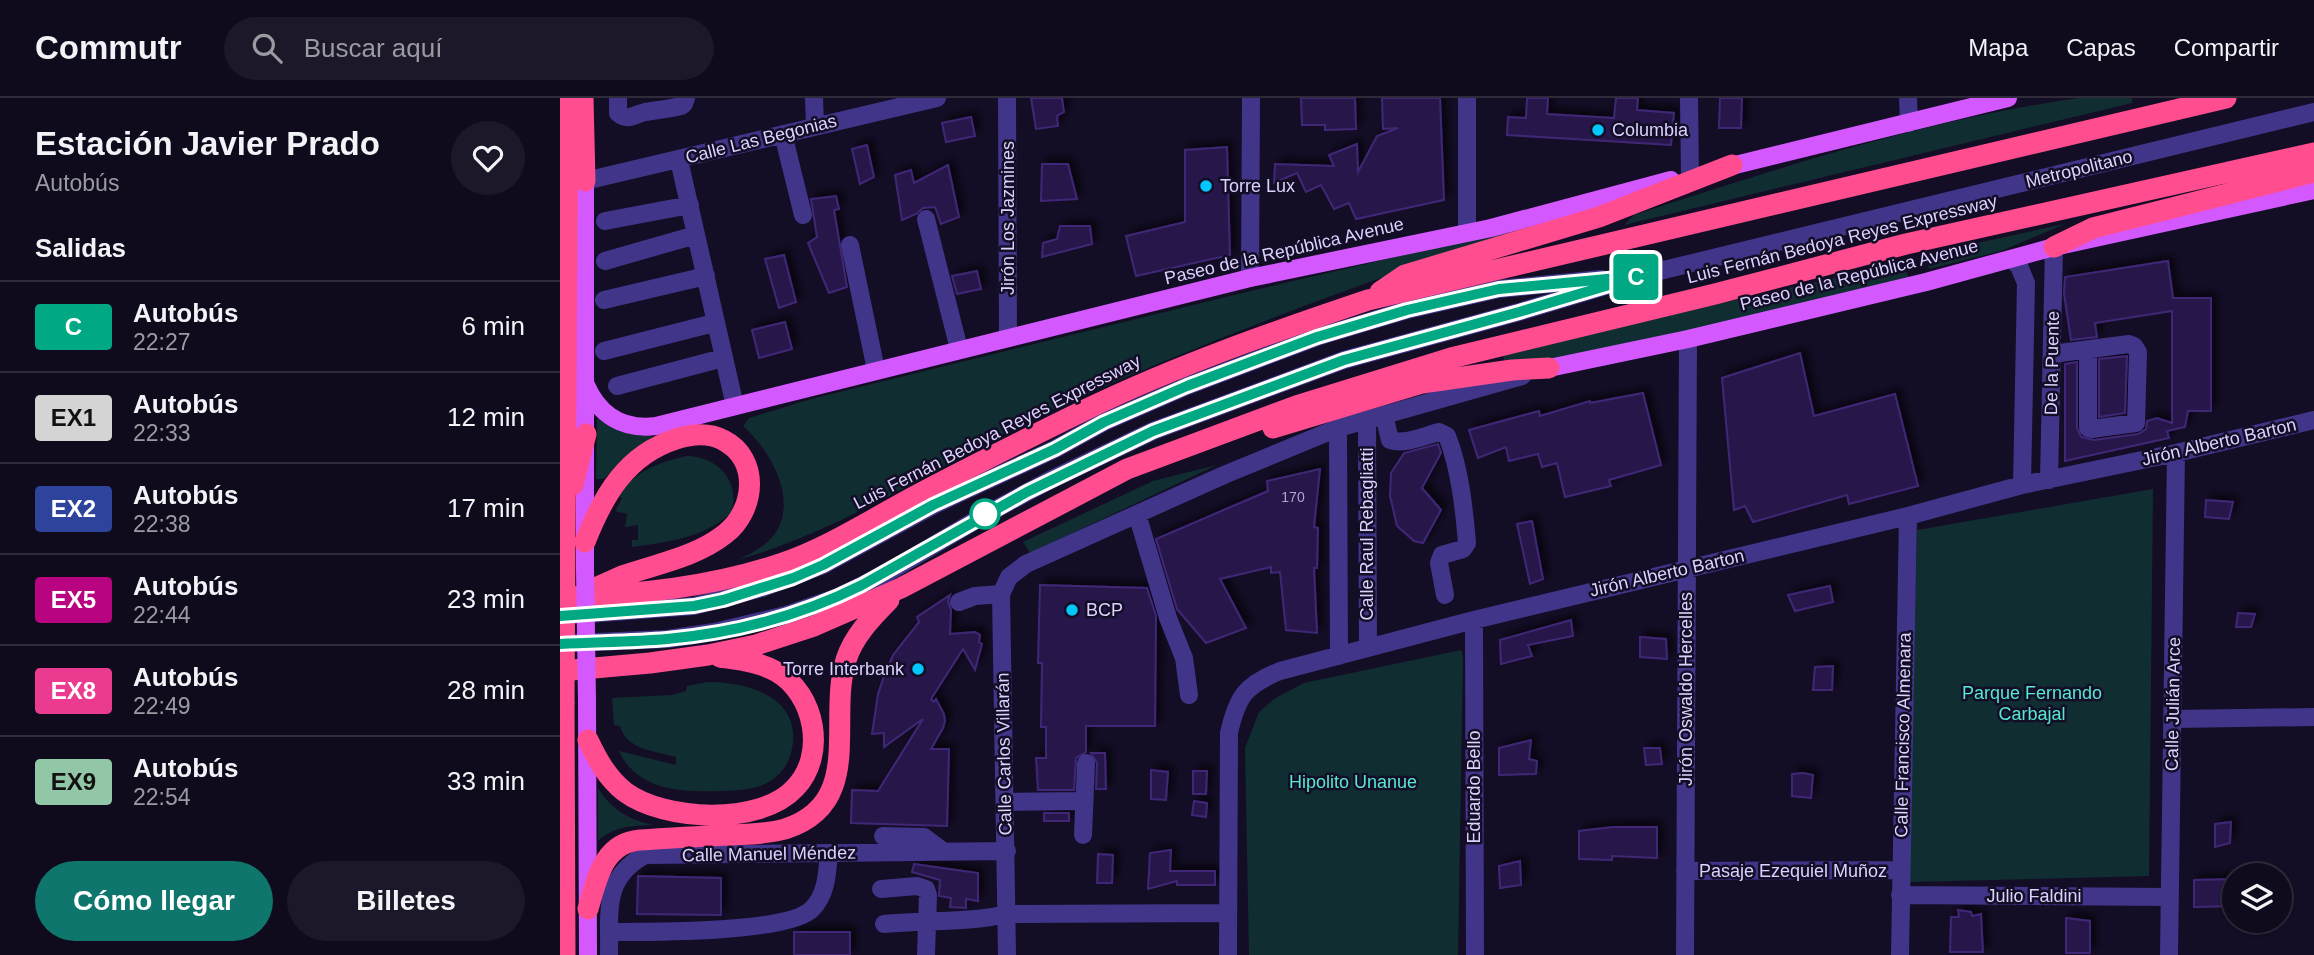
<!DOCTYPE html>
<html lang="es">
<meta charset="utf-8">
<style>
body{margin:0;font-family:Arial,sans-serif;background:#1d1829;color:#f1f3f6;height:100vh;display:flex;flex-direction:column;font-size:26px;white-space:nowrap}
*{box-sizing:border-box;margin:0}
p{font-size:23px;color:#9b9aa3}
.icon{flex:none;width:38px;height:38px;fill:none;stroke:currentColor;stroke-width:2;stroke-linecap:round;stroke-linejoin:round}
.map{position:relative;flex:1;overflow:hidden}
.drawer{display:flex;flex-direction:column;background:#0f0a1c;width:560px}
.drawer>*{flex:none}
.badge{padding:0 14px;border-radius:5px;font-size:24px;line-height:46px}
.fabs{position:absolute;left:1662px;top:765px;display:grid;gap:14px}
.fabs a{display:grid;place-items:center;width:70px;height:70px;border-radius:50%;background:#0f0a1c;box-shadow:0 2px 5px #0004,0 0 0 2px #2f2b3b;font-size:35px}
.map>.badge{position:absolute;translate:-50% -50%;box-shadow:0 0 0 4px #fff}
h2{padding:0 35px;font-size:26px;line-height:63px}
.round{display:grid;place-items:center;flex:none;width:74px;height:74px;border-radius:37px;background:#1d1829}
.summary{display:flex;align-items:center;justify-content:space-between;height:119px;padding:0 35px}
h1{font-size:33px;font-weight:800;line-height:52px}
.primary-button{display:flex;gap:14px;margin-top:auto;padding:14px 35px}
.primary-button a{flex:1;height:80px;border-radius:42px;background:#0f766e;color:#fff;font-size:28px;font-weight:800;line-height:80px;text-align:center}
.primary-button a+a{background:#1d1829;color:#f1f3f6}
ul{padding:0;list-style:none}
li{display:flex;align-items:center;gap:21px;height:91px;padding:0 35px;border-top:2px solid #2f2b3b}
li div{flex:1}
li b{display:block;font-size:26px}
li em{font-style:normal}
li .badge{min-width:77px;font-weight:700;text-align:center}
header{display:flex;align-items:center;gap:42px;box-sizing:border-box;height:98px;padding:0 35px;background:#0f0a1c;border-bottom:2px solid #2f2b3b}
header strong{font-size:33px}
nav{display:flex;gap:38px;margin-inline-start:auto;font-size:24px}
.search{width:490px;height:63px;background:#1d1829;display:flex;align-items:center;gap:18px;box-sizing:border-box;padding:0 24px;border-radius:38px;color:#9b9aa3;font-size:26px}
main{display:flex;flex:1;min-height:0}
.map>svg:first-child{display:block}
</style>
<header>
<strong>Commutr</strong>
<div class="search"><svg class="icon" aria-label="search" viewBox="0 0 24 24"><circle cx="10" cy="10" r="6"/><path d="M15 15l6 6"/></svg>Buscar aquí</div>
<nav><a>Mapa</a><a>Capas</a><a>Compartir</a></nav>
</header>
<main>
<section class="drawer">
<div class="summary"><div><h1>Estación Javier Prado</h1><p>Autobús</p></div><a class="round"><svg class="icon" aria-label="heart" viewBox="0 0 24 24"><path d="M12 20l-8-8c-3-5 5-10 8-4 3-6 11-1 8 4z"/></svg></a></div>
<h2>Salidas</h2>
<ul>
<li><span class="badge" style="background:#00a884;color:#fff">C</span><div><b>Autobús</b><p>22:27</p></div><em>6 min</em></li>
<li><span class="badge" style="background:#d4d4d4;color:#111">EX1</span><div><b>Autobús</b><p>22:33</p></div><em>12 min</em></li>
<li><span class="badge" style="background:#2d439c;color:#fff">EX2</span><div><b>Autobús</b><p>22:38</p></div><em>17 min</em></li>
<li><span class="badge" style="background:#b80480;color:#fff">EX5</span><div><b>Autobús</b><p>22:44</p></div><em>23 min</em></li>
<li><span class="badge" style="background:#eb3b91;color:#fff">EX8</span><div><b>Autobús</b><p>22:49</p></div><em>28 min</em></li>
<li><span class="badge" style="background:#91c6a6;color:#111">EX9</span><div><b>Autobús</b><p>22:54</p></div><em>33 min</em></li>
</ul>
<div class="primary-button"><a>Cómo llegar</a><a>Billetes</a></div>
</section>
<div class="map">
<svg width="1754" height="857" viewBox="0 0 1754 857">
<defs>
<filter id="shadow"><feDropShadow dx="5.5" dy="-5.5" stdDeviation="3.5" flood-color="#0009"/></filter>
</defs>
<rect width="100%" height="100%" fill="#140d26"/>
<path fill="#102e31" d="M1519,0h53v5l-508,122 10,-10c145,-47 294,-96 445,-117z
M1051,108c-86,27 -174,51 -258,82 -96,35 -192,73 -286,115 -111,49 -212,124 -330,157 15,-7 30,-14 39,-28 22,-35 -7,-83 -33,-106l6,-8 62,-19 419,-103z
M1505,126l-64,27 -72,18 -3,-15z
M1343,164l6,17 -325,78 -80,3 -2,-7z
M40,320l24,14 28,3 -1,6 -28,18 -19,20h-8l1,-60z
M127,358c31,1 54,25 44,57 -27,25 -64,29 -99,34v-7h6v-15l-13,2 2,-13 -12,-3 7,-13 -4,-2c17,-25 41,-34 69,-40z
M657,367l-187,88 -7,-11 130,-61z
M1593,391l-4,387 -240,6 8,-352z
M901,552l2,7 -5,298h-209l-4,-207 14,-36 15,-13 30,-16z
M148,584c37,0 89,13 85,60 -1,12 -6,25 -15,33 -16,15 -36,15 -56,16 -38,1 -84,1 -103,-40l57,14v-8c-20,-6 -50,-7 -56,-31l-6,-1 -2,-27 60,-3 14,-4 1,-5z
M38,690c13,21 31,32 55,37 -21,1 -39,1 -55,16z"/>
<path fill="#271849" stroke="#402876" stroke-width="2" filter="url(#shadow)" d="M471,0h31l2,14 -7,4 1,10 -22,3z
M741,0h54l1,31 -31,1v-5h-23z
M822,0h58l4,102 -88,19 -7,-16 -15,6 -13,-24 -15,7 -9,-19 -23,10 1,-19 59,2 -5,-11 28,-11 1,28 19,-36 21,-8 -15,1z
M967,0h21l-1,16 67,4 2,-20h22l-1,12 37,3 -3,32 -164,-10 1,-18 18,1z
M1160,0h22l-1,30h-22z
M411,19l4,19 -29,6 -4,-19z
M307,47l7,32 -14,7 -8,-35z
M667,49l3,108 -94,21 -10,-40 59,-14v-72z
M482,66h26l9,35 -36,2z
M388,67l11,52 -18,7 -6,-17 -12,1 -7,6 -14,6 -7,-45 16,-5 3,13z
M276,98l3,13 -5,1 13,77 -18,6 -21,-50 9,-6 -6,-38z
M500,128h30l2,18 -50,13 1,-14 14,-4z
M224,157l12,47 -17,6 -14,-49z
M1608,163l5,37h38v113h-23l-3,16 -18,4 2,7 -104,23v-97l12,-2v66l4,9 13,3 44,-6 8,-5 1,-8 10,-3 15,5v-112l-77,12 2,14 -26,3 -7,-46 1,-17z
M417,173l4,18 -24,5 -5,-18z
M225,224l7,27 -33,9 -7,-28z
M1240,255l14,63 81,-22 23,92 -69,18 -2,-9 -94,27 -8,-16 -11,4 -12,-132z
M1567,258l-2,57 -26,4v-58z
M1083,295l18,72 -52,15 2,6 -46,11 -8,-34 -15,4 -4,-13 -29,7 -3,-14 -28,11 -9,-28 70,-19 1,5 50,-15v2z
M878,346l3,9 -19,35 19,22 -18,33 -9,-2 -17,-15 -7,-30 1,-23 13,-20z
M760,371l-6,58 4,1 -1,40h-3l3,65 -31,-3 -6,-58 -9,1v-6l-51,12 26,49 -40,15 -29,-34 -21,-70 112,-48 -1,-10z
M1646,402l27,2 -4,17 -24,-2z
M972,423l11,58 -13,5 -13,-60z
M480,487l107,3 9,28 -1,110h-69v26l-10,6 -2,32h-36l-2,-32h10v-31h-5l1,-64h-4z
M1270,488l3,16 -38,9 -7,-16z
M390,497l-2,6 3,9 -1,24 25,-2 5,3 -1,7 3,2 -7,26 -12,-21 -32,50 3,3 2,-3 8,15 1,7 -2,7 -12,21h18l-2,77 -96,-3 1,-33 26,1 45,-72 -39,28v-14l-12,1 6,-40 6,-18 9,-21 26,-33 -2,-5z
M1678,515l17,1 -4,13h-15z
M1011,522l2,16 -45,9 4,11 -31,8 -1,-24z
M1080,539l26,2 1,20 -27,-2z
M1273,568l-1,24h-19l2,-23z
M971,642l-2,19 8,2 -1,13 -37,1v-27z
M1084,650h16l2,16 -16,1z
M531,655h14l1,36h-10l1,-26z
M591,672l17,2 -2,28 -15,-1z
M633,673h14l-1,23h-13z
M1243,675l10,2 -2,23 -19,-2v-22z
M634,703l13,2 -1,14 -14,-2z
M484,715h25v8h-25z
M1671,724l-1,21 -15,4v-23z
M1053,729h44v31l-45,-2v4l-33,-1v-28z
M611,752l-1,21h45v14h-38v-4l-29,8 2,-36z
M538,756l15,1 -1,28h-15z
M960,763l1,24 -21,3 -1,-22z
M354,766l64,9v28l-12,-2v9l-16,-1 1,-9 -12,-2 1,-16 -28,-8z
M78,778l83,2v37l-84,-1z
M1675,781v27l-41,1v-27z
M1398,812l13,2 1,4 9,-2 2,38h-33l1,-35h8z
M1506,820l24,3v32h-24z
M234,834h56v23h-56z"/>
<g fill="none" stroke-linecap="round" stroke-linejoin="round">
<path stroke="#413589" stroke-width="18" d="M58,0v15c11,9 17,1 27,-1 12,-2 24,-3 36,-6l3,-2 2,-6
M254,0l1,27
M447,0l1,240
M1129,0l1,77
M1348,0l1,25
M223,36l20,81
M119,62l56,246
M25,83l352,-83
M366,121l33,130
M45,123l85,-16
M907,134v-134
M290,147l26,125
M1451,161l8,7 7,17 -4,202
M45,163l91,-26
M690,180l1,-180
M44,202l102,-24
M44,253l110,-28
M1492,256l77,-10 5,2 4,6 -2,71 -44,6 -4,-1v-77
M57,288l106,-28
M824,317l6,25c15,5 34,-4 49,-8l8,4c13,33 17,72 20,107l-4,6 -21,6 -3,8 6,32
M807,322l1,228
M778,330l1,228
M1489,382l5,-233
M577,416l31,104 16,40 5,37
M399,504l16,-6 26,-2
M0,518l134,-10 68,-18 61,-23 111,-60 121,-56 49,-27 83,-36 130,-49 90,-27 92,-21 102,-10
M914,522l1,335
M10,545l97,-4 47,-7 72,-17 52,-18 49,-24 94,-56 69,-37 103,-49 191,-71 175,-48 120,-36 675,-164
M1613,621l141,-2
M446,704l78,-1
M523,737l3,-72
M323,738l41,1 20,15
M1125,773l215,-1
M321,791l36,-3 9,3 2,6 -2,60
M1340,797l269,2
M324,826c41,-4 83,-1 123,-10l221,-1
M50,834c38,0 179,1 202,-23 15,-15 15,-36 17,-56
M49,857c1,-42 -7,-77 36,-100l362,-4
M447,857l-6,-361 8,-17 17,-13 198,-89 114,-47 184,-52
M668,857l1,-222c8,-36 16,-48 51,-62l194,-51 434,-104 114,-31 154,-32 138,-33
M1125,857l3,-616
M1340,857l8,-439
M1609,857l7,-502"/>
<path stroke="#d359ff" stroke-width="18" d="M1159,71l289,-71
M25,83v387
M989,270l139,-29 238,-57 128,-35 260,-57
M26,287c13,30 37,45 70,41l594,-148 241,-50 180,-48
M27,603l1,254"/>
<path stroke="#ff4d8f" stroke-width="21" d="M23,0l2,83
M1494,149l39,-19 221,-56
M820,194l25,-17 194,-58 133,-52
M713,330l149,-45 90,-13 37,-2
M13,387l13,-51
M5,443l3,-443
M25,444c18,-46 41,-87 91,-103 16,-5 32,-7 47,1 38,19 32,71 2,94 -29,23 -68,30 -103,42 -11,5 -22,10 -34,15
M6,499c71,-2 146,-10 214,-33 48,-16 92,-45 137,-69 56,-30 113,-58 170,-86 91,-44 186,-77 281,-109l858,-202
M0,573l90,-8 58,-8 48,-10 58,-19 87,-38 226,-119 169,-63 155,-48 264,-64 191,-50 408,-91
M4,605l1,252
M28,642c9,19 19,38 37,52 39,29 135,34 170,-4 32,-33 20,-94 -18,-116 -17,-10 -37,-12 -57,-15
M28,811c9,-30 15,-66 52,-69 31,-2 61,-4 92,-5 18,-1 36,-1 53,-6 81,-26 42,-109 61,-169 7,-23 26,-43 43,-60"/>
<path stroke="#d359ff" stroke-width="18" d="M25,470l2,133"/>
<path stroke="#ff4d8f" stroke-width="21" d="M4,605l1,-162"/>
</g>
<g fill="none" stroke-linecap="round" stroke-linejoin="round">
<g stroke="#fff" stroke-width="16">
<path id="line" d="M0,518l134,-10 29,-6 70,-22 30,-13 110,-60 122,-56 49,-27 83,-36 130,-49 90,-27 92,-21 140,-13 -120,36 -175,48 -191,71 -126,61 -165,93c-60,30 -128,48 -195,54 -35,3 -71,3 -107,5"/>
</g>
<use href="#line" stroke="#00a884" stroke-width="10"/>
</g>
<g fill="#00c8fd" stroke="#140d26" stroke-width="2.5">
<circle cx="1038" cy="32" r="7"/>
<circle cx="646" cy="88" r="7"/>
<circle cx="512" cy="512" r="7"/>
<circle cx="358" cy="571" r="7"/>
</g>
<circle fill="#fff" stroke="#00a884" stroke-width="3.5" cx="425" cy="416" r="14"/>
<g text-anchor="middle" stroke-width="5" stroke-linejoin="round" paint-order="stroke">
<g font-size="14" fill="#afa4d2">
<text x="733" y="404">170</text>
</g>
<g font-size="18" fill="#dcd2ff" stroke="#140d26" text-anchor="start">
<text x="1052" y="38">Columbia</text>
<text x="660" y="94">Torre Lux</text>
<text x="526" y="518">BCP</text>
<text x="344" y="577" text-anchor="end">Torre Interbank</text>
</g>
<g font-size="18" fill="#dcd2ff" stroke="#140d26">
<text transform="translate(201 41) rotate(-14)" y="6">Calle Las Begonias</text>
<text transform="translate(1519 71) rotate(-14)" y="6">Metropolitano</text>
<text transform="translate(448 120) rotate(-90)" y="6">Jirón Los Jazmines</text>
<text transform="translate(1282 141) rotate(-14)" y="6">Luis Fernán Bedoya Reyes Expressway</text>
<text transform="translate(724 153) rotate(-13)" y="6">Paseo de la República Avenue</text>
<text transform="translate(1299 177) rotate(-14)" y="6">Paseo de la República Avenue</text>
<text transform="translate(1492 265) rotate(-89)" y="6">De la Puente</text>
<text transform="translate(437 334) rotate(-27)" y="6">Luis Fernán Bedoya Reyes Expressway</text>
<text transform="translate(1659 344) rotate(-13)" y="6">Jirón Alberto Barton</text>
<text transform="translate(807 436) rotate(-90)" y="6">Calle Raul Rebagliatti</text>
<text transform="translate(1107 475) rotate(-13)" y="6">Jirón Alberto Barton</text>
<text transform="translate(1126 591) rotate(-90)" y="6">Jirón Oswaldo Hercelles</text>
<text transform="translate(1613 606) rotate(-89)" y="6">Calle Julián Arce</text>
<text transform="translate(1343 637) rotate(-89)" y="6">Calle Francisco Almenara</text>
<text transform="translate(444 656) rotate(-91)" y="6">Calle Carlos Villarán</text>
<text transform="translate(914 689) rotate(-90)" y="6">Eduardo Bello</text>
<text transform="translate(209 756) rotate(-1)" y="6">Calle Manuel Méndez</text>
<text x="1233" y="779">Pasaje Ezequiel Muñoz</text>
<text x="1474" y="804">Julio Faldini</text>
</g>
<g font-size="18" fill="#55e8d4" stroke="#140d26">
<text x="1472" y="601">Parque Fernando<tspan x="1472" dy="21">Carbajal</tspan></text>
<text x="793" y="690">Hipolito Unanue</text>
</g>
</g>
</svg>
<div class="fabs">
<a><svg class="icon" aria-label="layers" viewBox="0 0 24 24"><path d="M12 4l9 5-9 5-9-5zM3 14l9 5 9-5"/></svg></a>
</div>
<b class="badge" style="left:1076px;top:179px;background:#00a884;color:#fff">C</b>
</div>
</main>
